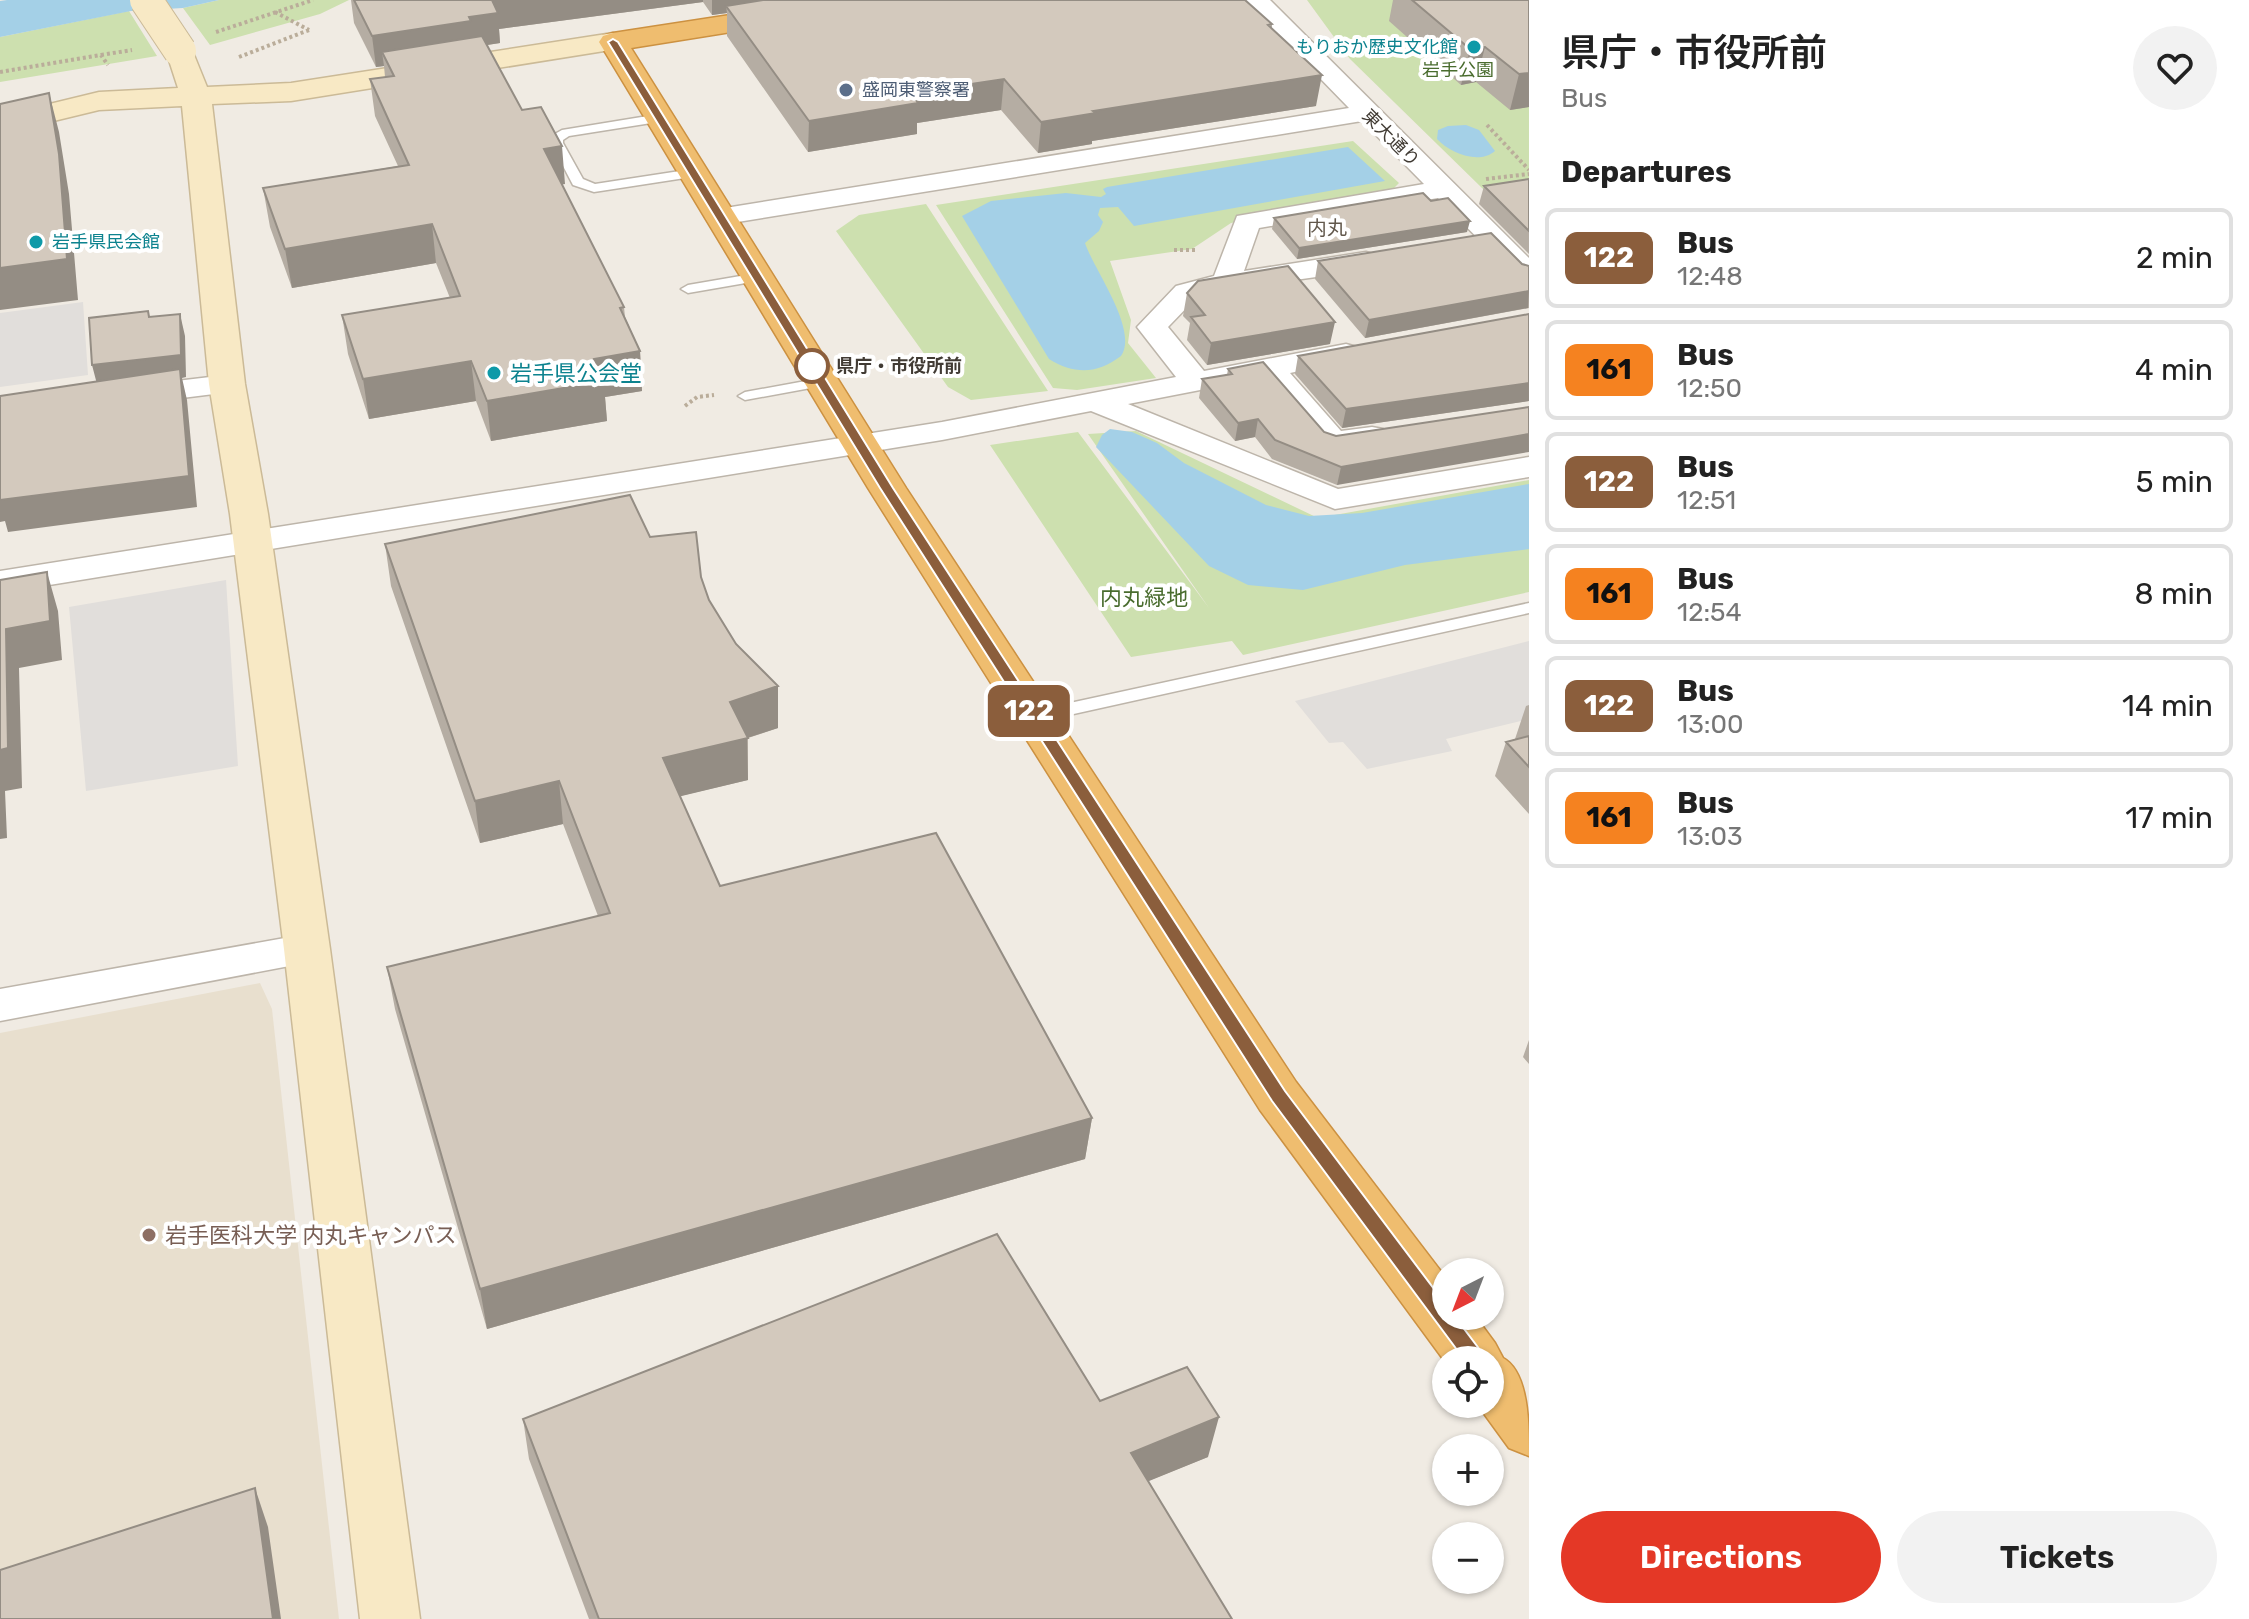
<!DOCTYPE html>
<meta charset="utf-8">
<style>
body{margin:0;font-family:Rubik,"Noto Sans JP",sans-serif;background:#f2f2f2;color:#222;height:100vh;display:flex;flex-direction:column;font-size:30px;white-space:nowrap}
*{box-sizing:border-box;margin:0}
p{font-size:26px;color:#767676}
.icon{flex:none;width:44px;height:44px;fill:none;stroke:currentColor;stroke-width:2;stroke-linecap:round;stroke-linejoin:round}
.map{position:relative;flex:1;overflow:hidden}
.drawer{display:flex;flex-direction:column;background:#fff;width:720px}
.drawer>*{flex:none}
.badge{padding:0 16px;border-radius:12px;font-size:28px;line-height:52px}
.needle{width:52px;rotate:222deg}
.fabs{position:absolute;left:1432px;top:1258px;display:grid;gap:16px}
.fabs a{display:grid;place-items:center;width:72px;height:72px;border-radius:50%;background:#fff;box-shadow:0 2px 6px #0004;font-size:40px}
.map>.badge{position:absolute;translate:-50% -50%;box-shadow:0 0 0 4px #fff}
h2{padding:0 32px;font-size:30px;line-height:72px}
.round{display:grid;place-items:center;flex:none;width:84px;height:84px;border-radius:42px;background:#f2f2f2}
.headline{display:flex;align-items:center;justify-content:space-between;height:136px;padding:0 32px}
h1{font-size:38px;font-weight:600;line-height:60px}
.primary-button{display:flex;gap:16px;margin-top:auto;padding:16px 32px}
.primary-button a{flex:1;height:92px;border-radius:48px;background:#e43826;color:#fff;font-size:32px;font-weight:600;line-height:92px;text-align:center}
.primary-button a+a{background:#f2f2f2;color:#222}
ul{padding:0;list-style:none}
li{display:flex;align-items:center;gap:24px;height:100px;margin:0 16px 12px;padding:0 16px;border:4px solid #e0e0e0;border-radius:12px}
li div{flex:1}
li b{display:block;font-size:30px}
li em{font-style:normal}
li .badge{min-width:88px;font-weight:700;text-align:center}
main{display:flex;flex:1;min-height:0}
.map>svg:first-child{display:block}
</style>
<main>
<div class="map">
<svg width="1529" height="1619" viewBox="0 0 1529 1619">
<rect width="100%" height="100%" fill="#f0ebe3"/>
<path fill="#e8dfce" d="M260,983l12,26 67,610h-339v-586z"/>
<path fill="#cde0af" d="M219,0h130l-29,14 -110,31 -27,-37z
M1307,0h222v234l-179,-175z
M129,11l28,45 -157,26v-45z
M1353,141l46,42 -13,13 -155,27 -39,26 -82,12 21,59 -3,23 28,35 -79,12 -24,-2 -117,-183z
M926,204l122,187 -77,9 -23,-13 -112,-156 23,-16z
M1136,431l182,87 211,-38v112l-286,63 -11,-14 -101,16 -141,-212 88,-13 131,176 -121,-174z"/>
<path fill="#e1dedb" d="M83,302l5,73 -88,12v-74z
M226,580l12,186 -152,25 -17,-184z
M1529,641v78l-83,20 6,12 -85,18 -24,-27 -14,1 -34,-42z"/>
<path fill="#a4d0e7" d="M7,0h212l-36,8 -52,3 -131,26v-36z
M1466,125l13,5 16,21c-16,14 -45,2 -58,-12l1,-9 10,-4z
M1348,147l37,34 -251,45 -16,-19 -18,1 -2,7 5,7 -4,9 -14,12c9,27 54,87 36,113 -24,18 -46,19 -72,3l-87,-143 29,-15 75,-8 35,4 5,-3 -3,-5 4,-2z
M1110,429l22,3 25,11 27,20 82,42 43,11 53,-3 167,-29v65l-124,16 -102,25 -55,-5 -39,-19 -113,-119 6,-12z"/>
<g fill="none" stroke-linecap="round" stroke-linejoin="round">
<g stroke="#bdb5aa" stroke-width="3">
<path id="lane" d="M660,114l4,1v6l-95,15 -6,4v3l20,36 12,5 98,-15 6,4 -1,3 -104,16 -21,-7 -22,-42 2,-8 9,-5z
M758,273l7,4 -2,3 -75,13 -7,-4 7,-4z
M822,378l7,4 -2,3 -82,15 -7,-4 7,-4z
M1529,603v10l-496,110 -9,-6 9,-6z"/>
</g>
<g stroke="#bdb5aa" stroke-width="3">
<path id="street" d="M1244,0h26l259,258v25l-10,-3 -81,-82 -179,30 -15,43 122,-19 10,3 4,6 -4,6 -10,3 -129,18 -41,10 -28,29 36,44 142,-27 11,3 4,6 -4,6 -67,14 51,58 31,-4 11,2 5,7 -5,7 -50,9 -11,-3 -60,-71 -134,26 210,85 191,-32v20l-194,32 -244,-98 -149,29 -942,153v-22l942,-149 234,-45 -39,-50 39,-41 38,-10 23,-60 187,-32 -62,-63 -643,104 -10,-2 -4,-6 4,-6 10,-2 630,-101z
M227,375l11,2 4,7 -4,7 -104,13 -11,-2 -4,-7 4,-7 11,-2z
M307,934l14,4 6,11 -6,11 -321,61v-32z"/>
</g>
<g stroke="#cbba97" stroke-width="3">
<path id="secondary" d="M613,33l10,3 4,6 -4,6 -332,53 -79,3 33,280 23,130 62,435 90,670h-60l-76,-670 -54,-435 -21,-130 -27,-278 -83,4 -99,24v-18l99,-24 79,-4 -12,-37 4,-6 10,-3 10,3 17,42 84,-4z"/>
</g>
<g stroke="#cc9141" stroke-width="3">
<path id="highway" d="M828,0h68l-4,6 -10,2 -251,40 275,440 390,594 150,196v38h29l20,27 8,15c26,14 26,67 26,98l-20,-8 -32,-44h13v-44h-44v3l-186,-253 -392,-622 -269,-446 4,-6 10,-3z"/>
</g>
<path stroke="#baad9a" stroke-width="4" stroke-dasharray="3 3" stroke-linecap="butt" d="M275,12l34,18
M216,32l97,-32
M101,55l31,-5
M239,57l70,-27
M0,72l101,-17 7,10
M1487,125l42,45
M1486,179l43,-5
M1174,250h24
M685,406l12,-9 17,-2"/>
<use href="#lane" fill="#fff" fill-rule="evenodd"/>
<use href="#street" fill="#fff" fill-rule="evenodd"/>
<use href="#secondary" fill="#f8e9c5" fill-rule="evenodd"/>
<use href="#highway" fill="#efbd6f" fill-rule="evenodd"/>
<g stroke="#cbba97" stroke-width="34" stroke-linecap="butt">
<path id="secondary-bridge" d="M146,0l34,51"/>
</g>
<use href="#secondary-bridge" stroke="#f8e9c5" stroke-width="32"/>
</g>
<path fill="#b5ada3" d="M351,0h894l27,24v4l44,78 -224,35v3l-54,9 -37,-43 -84,13v11l-109,18 -81,-116v-23l-15,2 -9,-13 -204,27 1,14 -13,2 35,65 43,74h-3l62,123 1,10 15,34 2,40 -37,6 2,24 -116,20 -15,-40 -107,18 -21,-65 -6,-39 108,-17 -14,-35 -144,25 -22,-61 -7,-39 135,-22 -23,-50 -5,-37 15,-2 -1,-11 -8,1 -22,-44z
M1393,0h136v107l-19,3 -34,-28 -15,3 -72,-64z
M1529,179v75l-50,-50 5,-18z
M1431,201l36,31 -170,27 -25,-30 2,-11z
M1318,261l204,3 7,2v42l-164,30 -50,-59z
M1187,293l143,51 -123,21 -20,-25 3,-17 -7,-7z
M1529,314v87l-187,27 -47,-54 3,-18z
M1228,369l96,63 12,4 193,-29 -192,78 -65,-26 -17,-22 -20,4 -36,-43 3,-19 25,-4z
M650,537l51,40 8,23 69,128 -30,10v42l-68,16 40,90 372,232 -7,41 -598,170 -92,-320 -8,-42 211,-51 -35,-92 -83,19 -89,-257 -6,-42z
M1529,705v109l-34,-38 11,-34 9,-3 11,-33z
M1529,1040v24l-6,-7z
M1100,1401l108,56 -60,24 84,138h-643l-60,-160 -6,-40z"/>
<path fill="#948d84" d="M492,0h211v2l-204,27 1,14 -26,4 -92,5 2,14 -8,1 -4,-31 97,-19z
M712,0h96l-82,6 1,7 -15,2z
M1485,47l-9,35 -15,3 9,-36z
M1529,73v34l-19,3 9,-36z
M1322,75l-6,31 -224,35v3l-54,9 3,-31 52,-11z
M1004,79l-3,31 -84,13v11l-109,18 1,-31 102,-28z
M49,93l10,39 10,62 9,106 -78,10v-42z
M562,146l3,38 -18,3 -3,-38z
M1470,221l-3,11 -170,27 2,-11z
M432,224l4,39 -144,25 -7,-39z
M1529,291l-1,17 -163,30 4,-18z
M180,314l5,22 1,41 -4,1 5,22 10,107 -189,25 -3,-11 -5,1v-28l98,-106 -6,-23z
M1335,322l-5,22 -123,21 4,-22z
M640,351l2,40 -37,6 2,24 -116,20 -4,-40 107,-42z
M471,361l5,40 -107,18 -6,-40z
M1529,383v18l-187,27 4,-19z
M1258,419l-3,18 -20,4 3,-18z
M1529,434v18l-192,33 4,-18z
M47,572l11,39 4,49 -43,8 3,120 -17,3 2,47 -7,1v-89l6,-121z
M778,686v42l-31,10 1,42 -83,20 -2,-42 67,-56z
M559,781l4,43 -83,19 -5,-42z
M1092,1118l-7,41 -598,170 -7,-40z
M1219,1417l-11,40 -86,35 9,-39z
M255,1488l13,39 13,92h-8z"/>
<path fill="#d3c9bd" stroke="#948d84" stroke-width="2" d="M354,0h138l6,13 -29,4 2,4 -99,15z
M763,0h482l27,24 -4,1 54,50 -229,36 3,2 -55,9 -37,-43 -93,14 7,10 -109,18 -83,-115z
M1412,0h117v73l-10,1 -34,-27 -15,2z
M482,36l40,74 19,-3 21,39 -18,3 80,158 -4,1 20,43 -46,8 10,22 -117,20 -16,-40 -108,18 -21,-64 118,-19 -28,-72 -147,25 -22,-61 146,-23 -39,-86 24,-3 -12,-24z
M49,93l10,61 8,105 -67,9v-164z
M1529,179v52l-45,-45z
M1423,193l8,8 17,-3 22,23 -171,27 -25,-30z
M1491,233l31,31 7,2v25l-160,29 -51,-59z
M1288,266l47,56 -124,21 -20,-26 14,-2 -18,-22 11,-12z
M148,311l1,6 31,-3 1,41 -89,10 -3,-47z
M1529,314v69l-183,26 -48,-53z
M1263,362l61,70 12,4 193,-29v27l-188,33 -66,-27 -17,-21 -20,4 -36,-44 30,-5 -4,-5z
M180,369l9,107 -189,24v-104z
M630,495l20,42 46,-5 5,45 8,23 27,44 42,42 -48,16 18,36 -85,20 57,128 216,-53 156,285 -612,171 -93,-322 223,-54 -51,-132 -84,20 -90,-257z
M47,572l3,49 -44,8 2,119 -8,2v-170z
M1529,736v31l-23,-25z
M997,1234l103,167 87,-34 32,50 -88,36 101,166h-633l-76,-200z
M255,1488l18,131h-273v-49z"/>
<path fill="#8b5e3c" stroke="#fff" stroke-width="2" d="M613,39l5,3 275,446 392,603 198,263 3,6 -3,6 -7,3 -7,-3 -197,-265 -392,-613 -272,-446z"/>
<g fill="#0f9aa8" stroke="#fff" stroke-width="3">
<circle cx="1474" cy="47" r="8"/>
<circle cx="36" cy="242" r="8"/>
<circle cx="494" cy="373" r="8"/>
</g>
<circle fill="#5c6f8a" stroke="#fff" stroke-width="3" cx="846" cy="90" r="8"/>
<circle fill="#fff" stroke="#8b5e3c" stroke-width="4" cx="812" cy="366" r="16"/>
<circle fill="#8d6e63" stroke="#fff" stroke-width="3" cx="149" cy="1235" r="8"/>
<g text-anchor="middle" stroke-width="8" stroke-linejoin="round" paint-order="stroke">
<g font-size="18" fill="#0d838f" stroke="#fff" text-anchor="end">
<text x="1458" y="53">もりおか歴史文化館</text>
<text x="52" y="248" text-anchor="start">岩手県民会館</text>
</g>
<g font-size="18" fill="#496c2e" stroke="#fff">
<text x="1458" y="76">岩手公園</text>
</g>
<g font-size="18" fill="#4e5e75" stroke="#fff" text-anchor="start">
<text x="862" y="96">盛岡東警察署</text>
</g>
<g font-size="18" fill="#413b34" stroke="#fff">
<text transform="translate(1391 138) rotate(45)" y="6">東大通り</text>
</g>
<g font-size="18" font-weight="bold" fill="#413b34" stroke="#fff" text-anchor="start">
<text x="836" y="372">県庁・市役所前</text>
</g>
<g font-size="20" fill="#62584c" stroke="#fff">
<text x="1327" y="235">内丸</text>
</g>
<g font-size="22" fill="#0d838f" stroke="#fff" text-anchor="start">
<text x="510" y="381">岩手県公会堂</text>
</g>
<g font-size="22" fill="#496c2e" stroke="#fff">
<text x="1144" y="605">内丸緑地</text>
</g>
<g font-size="22" fill="#785e54" stroke="#fff" text-anchor="start">
<text x="165" y="1243">岩手医科大学 内丸キャンパス</text>
</g>
</g>
</svg>
<div class="fabs">
<a><svg class="needle" viewBox="-14 -14 28 28"><path d="M0-13l5 13h-10z" fill="#e53935"/><path d="M0 13l5-13h-10z" fill="#767676"/></svg></a>
<a><svg class="icon" aria-label="locate" viewBox="0 0 24 24"><circle cx="12" cy="12" r="6"/><path d="M12 2v4M12 18v4M2 12h4M18 12h4"/></svg></a>
<a>+</a>
<a>−</a>
</div>
<b class="badge" style="left:1029px;top:711px;background:#8b5e3c;color:#fff">122</b>
</div>
<section class="drawer">
<div class="headline"><div><h1>県庁・市役所前</h1><p>Bus</p></div><a class="round"><svg class="icon" aria-label="heart" viewBox="0 0 24 24"><path d="M12 20l-8-8c-3-5 5-10 8-4 3-6 11-1 8 4z"/></svg></a></div>
<h2>Departures</h2>
<ul>
<li><span class="badge" style="background:#8b5e3c;color:#fff">122</span><div><b>Bus</b><p>12:48</p></div><em>2 min</em></li>
<li><span class="badge" style="background:#f58220;color:#111">161</span><div><b>Bus</b><p>12:50</p></div><em>4 min</em></li>
<li><span class="badge" style="background:#8b5e3c;color:#fff">122</span><div><b>Bus</b><p>12:51</p></div><em>5 min</em></li>
<li><span class="badge" style="background:#f58220;color:#111">161</span><div><b>Bus</b><p>12:54</p></div><em>8 min</em></li>
<li><span class="badge" style="background:#8b5e3c;color:#fff">122</span><div><b>Bus</b><p>13:00</p></div><em>14 min</em></li>
<li><span class="badge" style="background:#f58220;color:#111">161</span><div><b>Bus</b><p>13:03</p></div><em>17 min</em></li>
</ul>
<div class="primary-button"><a>Directions</a><a>Tickets</a></div>
</section>
</main>
